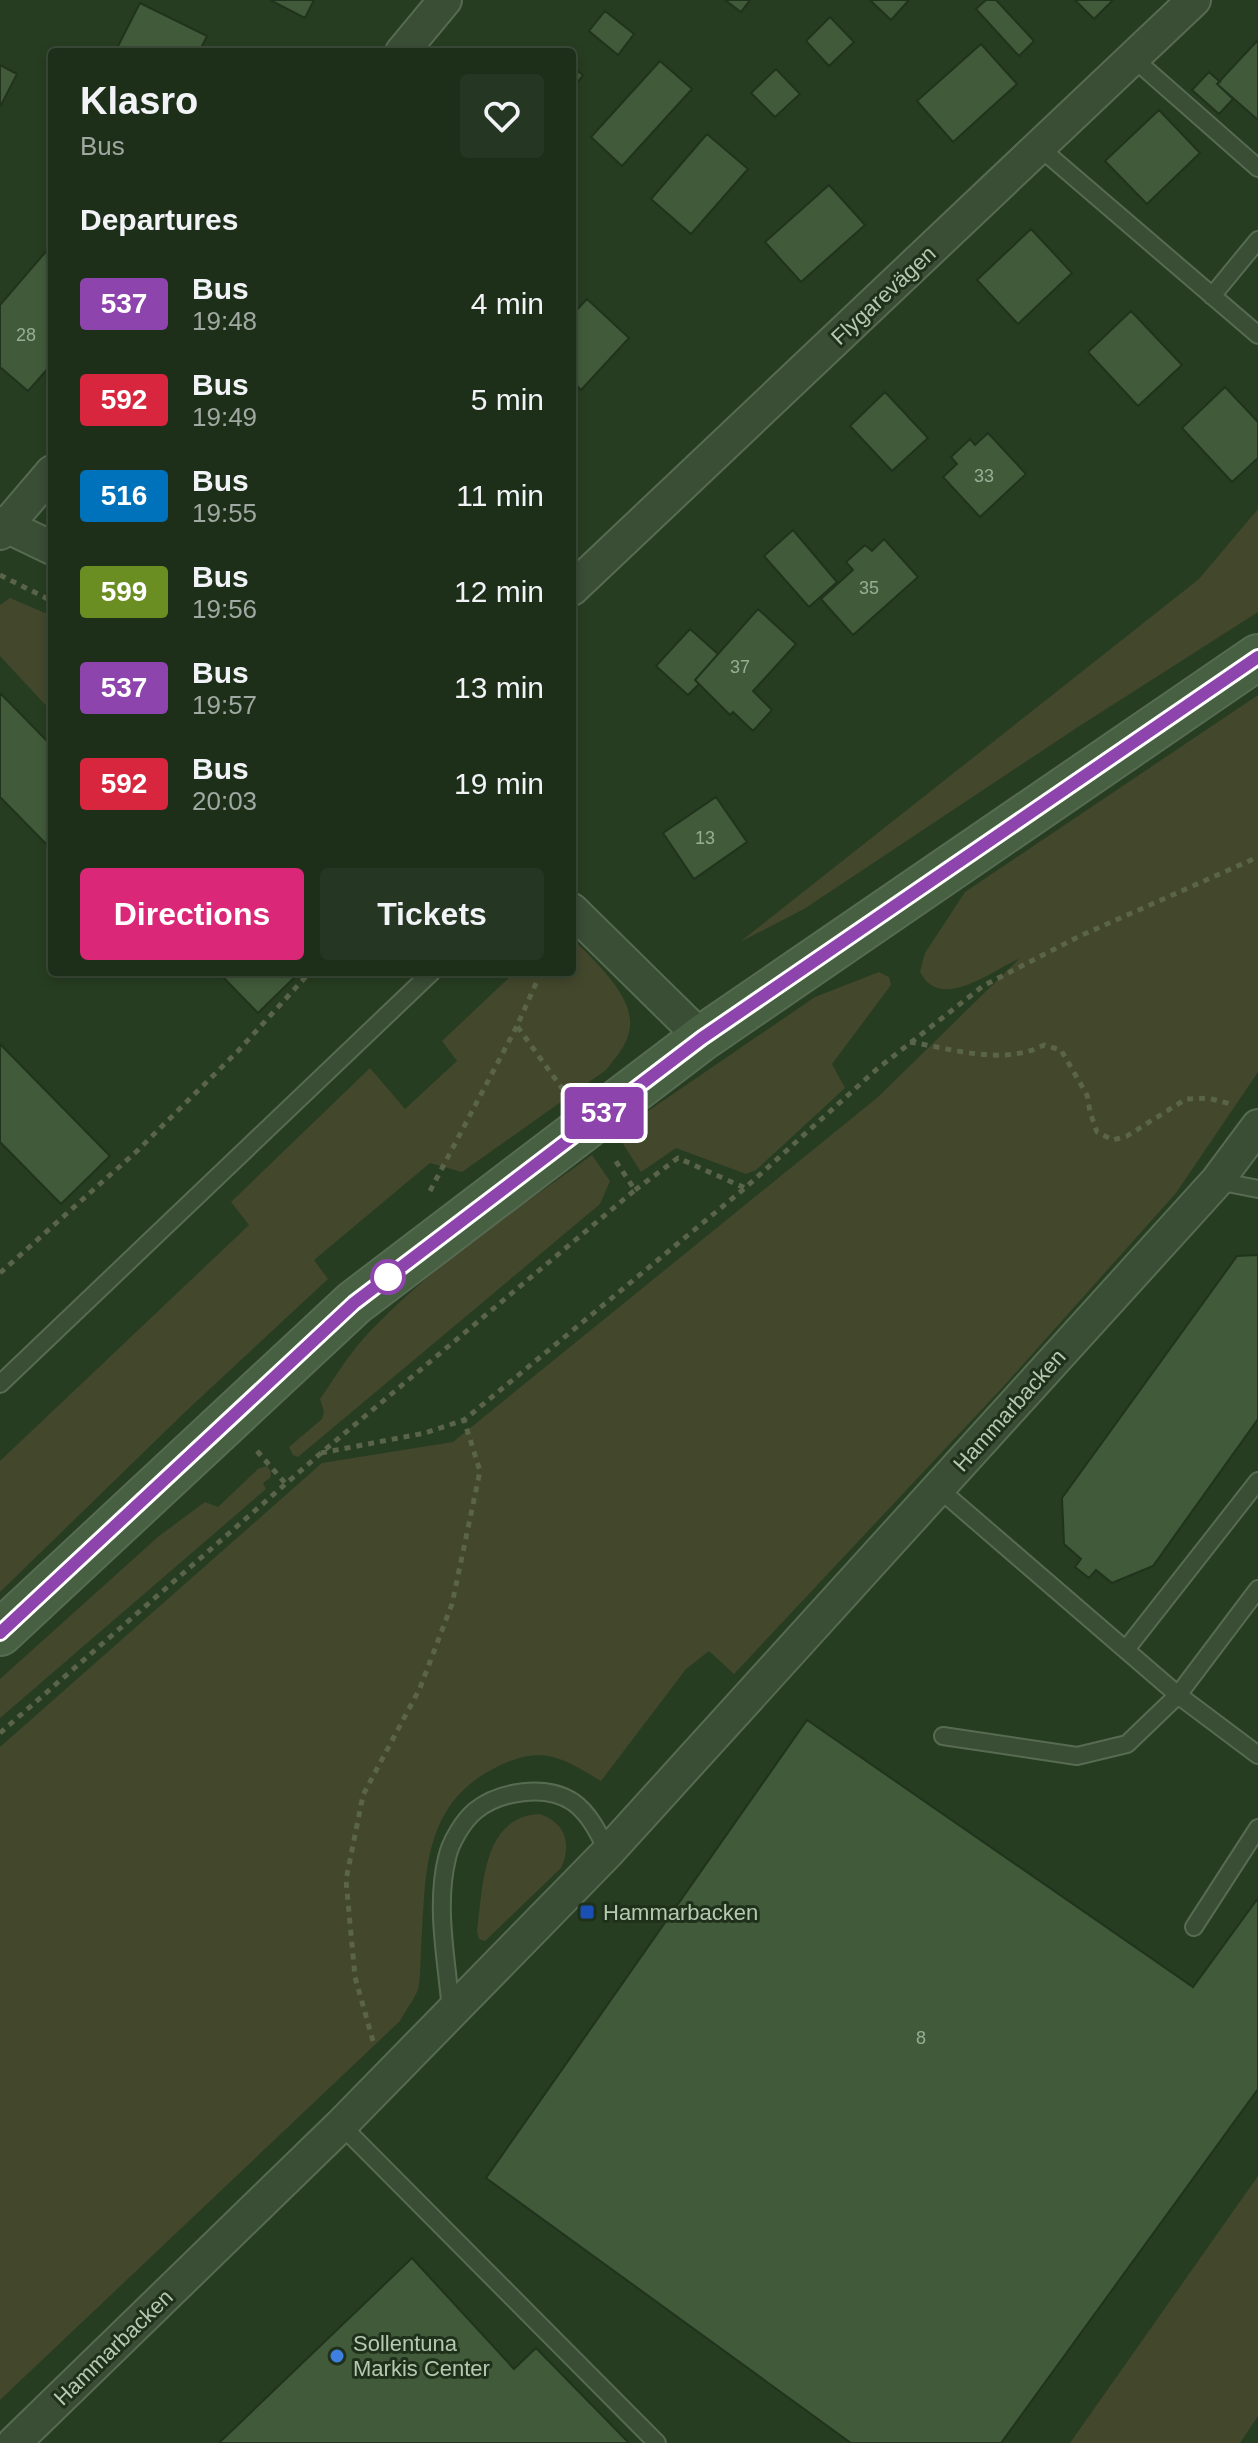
<!DOCTYPE html>
<meta charset="utf-8">
<style>
body{margin:0;font-family:Helvetica,sans-serif;background:#253622;color:#f1f3f6;height:100vh;display:flex;flex-direction:column;font-size:30px;white-space:nowrap}
*{box-sizing:border-box;margin:0}
p{font-size:26px;color:#a0a8a2}
.icon{flex:none;width:44px;height:44px;fill:none;stroke:currentColor;stroke-width:2;stroke-linecap:round;stroke-linejoin:round}
.map{position:relative;flex:1;overflow:hidden}
.panel{position:absolute;left:48px;top:48px;width:528px;height:928px;display:flex;flex-direction:column;background:#1d2e19;border-radius:8px;box-shadow:0 4px 12px #0003,0 0 0 2px #3b4a38}
.panel>*{flex:none}
.badge{padding:0 16px;border-radius:6px;font-size:28px;line-height:52px}
.map>.badge{position:absolute;translate:-50% -50%;box-shadow:0 0 0 4px #fff}
h2{padding:0 32px;font-size:30px;line-height:72px}
.round{display:grid;place-items:center;flex:none;width:84px;height:84px;border-radius:8px;background:#253622}
.headline{display:flex;align-items:center;justify-content:space-between;height:136px;padding:0 32px}
h1{font-size:38px;font-weight:700;line-height:60px}
.button{display:flex;gap:16px;margin-top:auto;padding:16px 32px}
.button a{flex:1;height:92px;border-radius:8px;background:#db2777;color:#fff;font-size:32px;font-weight:700;line-height:92px;text-align:center}
.button a+a{background:#253622;color:#f1f3f6}
ul{padding:0;list-style:none}
li{display:flex;align-items:center;gap:24px;height:96px;padding:0 32px}
li div{flex:1}
li b{display:block;font-size:30px}
li em{font-style:normal}
li .badge{min-width:88px;font-weight:700;text-align:center}
.map>svg:first-child{display:block}
</style>
<div class="map">
<svg width="1258" height="2443" viewBox="0 0 1258 2443">
<rect width="100%" height="100%" fill="#273d21"/>
<path fill="#43472c" d="M1258,509v103l-180,115 -274,182 -64,33 459,-363z
M10,598l42,18v96l-52,-56v-51z
M1258,695v377l-82,121 -175,196 -267,285 -25,-23 -23,18 -85,112c-41,-25 -61,-37 -108,-12 -73,38 -67,111 -72,183 -1,11 0,25 -3,37 -3,10 -13,22 -18,32l-400,379v-653l322,-284 131,-21 425,-345 141,-138c-26,10 -78,54 -99,13l5,-19 40,-61z
M572,938c21,22 66,60 57,94 -3,15 -14,26 -23,38l-144,102 -32,-9 -116,97 14,19 -143,133 -185,180v-131l249,-236 -18,-23 139,-134 35,41 52,-48 -15,-20 73,-69h57z
M879,972l10,5 2,8 -59,79 13,24 -89,82 -10,4 -70,-26 -35,24 -25,-39 199,-136z
M592,1155l18,26 -10,23 -302,253 -5,-2 -4,-8 33,-28 2,-7 -4,-13c14,-20 27,-42 43,-60 66,-72 150,-127 229,-184z
M267,1466l4,6 -1,6 -7,5 3,6 -266,229v-39l159,-143 46,-34 13,5 40,-38z
M539,1814c27,8 33,31 22,54l-76,73 -6,-2 -2,-8c6,-43 5,-114 62,-117z
M1258,2176v240l-18,27h-170z"/>
<path fill="#415b3a" stroke="#21331c" stroke-width="2" d="M270,0h44l-9,18z
M725,0h25l-9,12z
M870,0h39l-18,20z
M986,0h10l38,41 -15,15 -43,-47z
M1075,0h38l-19,19z
M140,3l67,33 -8,16h-84z
M605,11l29,23 -16,21 -29,-24z
M830,17l24,25 -25,24 -23,-25z
M1258,40v80l-41,-36z
M981,44l36,40 -64,58 -36,-41z
M660,61l32,28 -70,77 -31,-29z
M0,65l17,9 -17,33z
M572,67l11,8 -11,15z
M776,69l24,25 -25,23 -24,-24z
M1209,72l11,10 -3,2 16,15 -14,15 -27,-24z
M1159,110l41,43 -53,51 -42,-43z
M707,134l41,35 -57,65 -40,-35z
M829,185l36,40 -64,57 -36,-40z
M1031,229l41,44 -54,51 -41,-44z
M49,248l3,3v113l-24,27 -28,-24v-62z
M587,299l42,39 -48,52 -9,-9v-66z
M1131,311l51,54 -44,41 -50,-54z
M1225,387l33,35v36l-26,24 -50,-54z
M885,392l43,46 -36,33 -42,-45z
M988,433l38,41 -46,43 -37,-40 14,-13 -6,-7 19,-18 5,6z
M793,530l44,52 -28,25 -45,-51z
M884,539l34,38 -65,58 -32,-36 32,-29 -7,-8 19,-17 7,6z
M758,609l38,35 -43,47 19,19 -19,21 -20,-19 -3,3 -35,-35z
M690,629l28,25 -23,26 4,4 -11,11 -32,-29z
M0,693l52,53v104l-52,-53z
M716,797l31,45 -53,37 -31,-46z
M218,972h82l-42,41z
M0,1044l110,112 -49,48 -61,-62z
M1258,1255v164l-105,147 -41,17 -16,-13 -7,8 -14,-11 6,-8 -17,-15 -2,-46 175,-242z
M807,1720l386,267 65,-89v191l-257,354h-150l-365,-265z
M412,2258l102,111 22,-21 93,95h-410z"/>
<g fill="none" stroke-linecap="round" stroke-linejoin="round">
<g stroke="#576b53" stroke-width="20">
<path id="service" d="M1133,58l125,110
M1039,147l219,188
M1212,296l46,-56
M1217,1181l41,8
M0,1384l432,-412
M938,1488l240,207 80,60
M1127,1648l131,-167
M943,1736l134,20 50,-12 51,-49 80,-106
M1194,1927l64,-99
M451,2011c-4,-50 -16,-104 -4,-153 3,-15 16,-37 28,-47 24,-20 71,-27 98,-9 17,12 26,32 35,50
M341,2125l316,318"/>
</g>
<g stroke="#576b53" stroke-width="36">
<path id="minor" d="M402,52l43,-52
M0,523l52,25
M0,533l52,-61
M572,589l622,-589
M572,910l130,128
M14,2443l327,-318 267,-273 609,-671 41,-55"/>
</g>
<g stroke="#576b53" stroke-width="48">
<path id="secondary" d="M0,1633l354,-330 348,-265 556,-381"/>
</g>
<path stroke="#5a6449" stroke-width="5" stroke-dasharray="6 6" stroke-linecap="butt" d="M0,575l52,26
M541,972l-24,54 47,65
M910,1042c43,7 94,24 134,3l17,5 26,45 3,17 7,20 16,8 14,-4 59,-37 22,-1 23,6
M635,1190l43,-32 67,30
M430,1191l87,-165
M0,1273l137,-122 101,-100 72,-79
M257,1451l29,33
M321,1453l104,-20 39,-13 281,-232 132,-119 106,-83 97,-50 178,-79
M0,1733l321,-280 314,-263 -22,-33
M373,2041l-18,-64 -9,-97 17,-85 57,-107 32,-84 28,-133 -16,-51"/>
<use href="#service" stroke="#3a4d35" stroke-width="16"/>
<use href="#minor" stroke="#3a4d35" stroke-width="32"/>
<use href="#secondary" stroke="#476042" stroke-width="44"/>
</g>
<g fill="none" stroke-linecap="round" stroke-linejoin="round">
<g stroke="#fff" stroke-width="18">
<path id="line" d="M0,1633l354,-330 348,-265 556,-381"/>
</g>
<use href="#line" stroke="#8e44ad" stroke-width="12"/>
</g>
<circle fill="#fff" stroke="#8e44ad" stroke-width="4" cx="388" cy="1277" r="16"/>
<rect fill="#1a4fb4" stroke="#1f311a" stroke-width="3" x="579" y="1904" width="16" height="16" rx="4"/>
<circle fill="#3f7fe0" stroke="#1f311a" stroke-width="3" cx="337" cy="2356" r="8"/>
<g text-anchor="middle" stroke-width="6" stroke-linejoin="round" paint-order="stroke">
<g font-size="18" fill="#97ae92">
<text x="26" y="341">28</text>
<text x="984" y="482">33</text>
<text x="869" y="594">35</text>
<text x="740" y="673">37</text>
<text x="705" y="844">13</text>
<text x="921" y="2044">8</text>
</g>
<g font-size="22" fill="#b4c9b0" stroke="#1f311a">
<text transform="translate(883 295) rotate(-43)" y="8">Flygarevägen</text>
<text transform="translate(1009 1410) rotate(-48)" y="8">Hammarbacken</text>
<text transform="translate(113 2347) rotate(-44)" y="8">Hammarbacken</text>
</g>
<g font-size="22" fill="#b4c9b0" stroke="#1f311a" text-anchor="start">
<text x="603" y="1920">Hammarbacken</text>
<text x="353" y="2351">Sollentuna<tspan x="353" dy="25">Markis Center</tspan></text>
</g>
</g>
</svg>
<b class="badge" style="left:604px;top:1113px;background:#8e44ad;color:#fff">537</b>
<section class="panel">
<div class="headline"><div><h1>Klasro</h1><p>Bus</p></div><a class="round"><svg class="icon" aria-label="heart" viewBox="0 0 24 24"><path d="M12 20l-8-8c-3-5 5-10 8-4 3-6 11-1 8 4z"/></svg></a></div>
<h2>Departures</h2>
<ul>
<li><span class="badge" style="background:#8e44ad;color:#fff">537</span><div><b>Bus</b><p>19:48</p></div><em>4 min</em></li>
<li><span class="badge" style="background:#d7263d;color:#fff">592</span><div><b>Bus</b><p>19:49</p></div><em>5 min</em></li>
<li><span class="badge" style="background:#0072bc;color:#fff">516</span><div><b>Bus</b><p>19:55</p></div><em>11 min</em></li>
<li><span class="badge" style="background:#6b8e23;color:#fff">599</span><div><b>Bus</b><p>19:56</p></div><em>12 min</em></li>
<li><span class="badge" style="background:#8e44ad;color:#fff">537</span><div><b>Bus</b><p>19:57</p></div><em>13 min</em></li>
<li><span class="badge" style="background:#d7263d;color:#fff">592</span><div><b>Bus</b><p>20:03</p></div><em>19 min</em></li>
</ul>
<div class="button"><a>Directions</a><a>Tickets</a></div>
</section>
</div>
